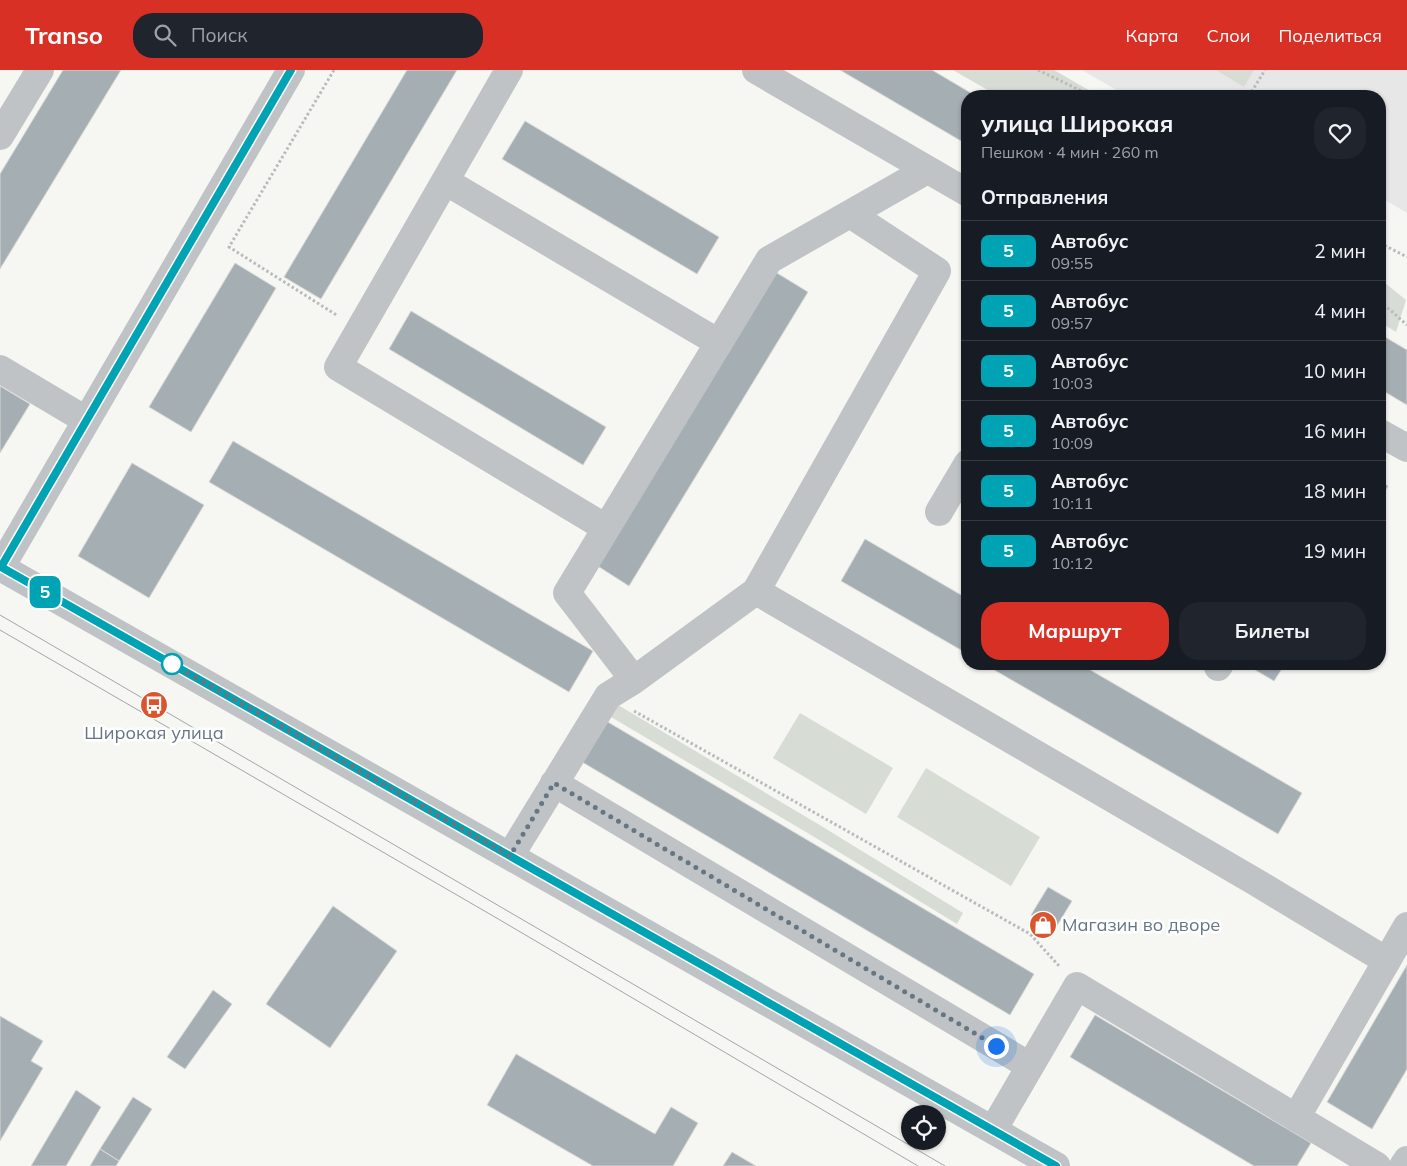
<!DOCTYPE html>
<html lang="ru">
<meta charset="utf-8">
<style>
body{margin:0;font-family:Mulish,sans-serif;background:#20242c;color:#f1f3f6;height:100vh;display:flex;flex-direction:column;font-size:19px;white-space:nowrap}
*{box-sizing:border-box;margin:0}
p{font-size:16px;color:#9ea1a6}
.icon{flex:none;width:28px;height:28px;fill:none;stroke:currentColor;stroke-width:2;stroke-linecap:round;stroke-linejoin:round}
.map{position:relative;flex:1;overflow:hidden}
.sheet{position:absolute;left:961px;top:20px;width:425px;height:580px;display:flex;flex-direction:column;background:#171b24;border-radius:20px;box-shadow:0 1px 4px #0004}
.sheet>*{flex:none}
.badge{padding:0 10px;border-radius:8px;font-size:18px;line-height:32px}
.controls{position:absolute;left:901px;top:1035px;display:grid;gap:10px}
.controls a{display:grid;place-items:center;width:45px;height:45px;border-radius:50%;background:#171b24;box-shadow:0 1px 4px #0004;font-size:25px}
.you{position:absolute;width:25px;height:25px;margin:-12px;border:4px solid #fff;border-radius:50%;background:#1a73e8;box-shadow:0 0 0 8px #1a73e833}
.map>.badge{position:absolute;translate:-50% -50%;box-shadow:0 0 0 2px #fff}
h2{padding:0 20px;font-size:19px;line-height:45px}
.round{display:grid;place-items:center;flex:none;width:52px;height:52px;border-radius:20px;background:#20242c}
.headline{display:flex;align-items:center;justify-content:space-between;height:85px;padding:0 20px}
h1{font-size:24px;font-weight:700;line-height:38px}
.cta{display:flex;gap:10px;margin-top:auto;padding:10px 20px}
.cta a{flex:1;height:58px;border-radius:20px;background:#d93025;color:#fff;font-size:20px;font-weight:700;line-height:58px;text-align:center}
.cta a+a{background:#20242c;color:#f1f3f6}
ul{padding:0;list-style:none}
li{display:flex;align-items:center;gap:15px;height:60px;padding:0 20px;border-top:1px solid #363941}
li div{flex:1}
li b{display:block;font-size:19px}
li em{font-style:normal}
li .badge{min-width:55px;font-weight:700;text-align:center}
header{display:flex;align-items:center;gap:30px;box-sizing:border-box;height:70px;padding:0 25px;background:#d93025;color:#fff}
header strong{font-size:24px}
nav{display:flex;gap:28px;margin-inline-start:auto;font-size:18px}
.search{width:350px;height:45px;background:#20242c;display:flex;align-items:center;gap:12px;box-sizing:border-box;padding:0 18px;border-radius:20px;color:#9ea1a6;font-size:19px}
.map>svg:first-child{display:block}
</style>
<header>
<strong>Transo</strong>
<div class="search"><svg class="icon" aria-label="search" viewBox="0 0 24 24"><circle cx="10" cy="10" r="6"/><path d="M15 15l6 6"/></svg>Поиск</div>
<nav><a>Карта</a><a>Слои</a><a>Поделиться</a></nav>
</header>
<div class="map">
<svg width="1407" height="1096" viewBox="0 0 1407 1096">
<rect width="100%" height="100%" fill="#f6f6f2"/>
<path fill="#e6e7e6" d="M1082,0h325v143l-27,-16v-101h-253z"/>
<path fill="#d7dcd4" d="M953,0h101l45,26h-101z
M1216,0h38l-10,17z
M1380,209l26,21 -10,32 -16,-10z
M618,635l200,119 145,89 -6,11 -146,-89 -200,-118z
M800,643l93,55 -27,46 -93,-56z
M926,698l114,69 -29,49 -114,-69z"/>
<path fill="#a5aeb3" stroke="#d7d7d5" d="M63,0h58l-121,199v-95z
M407,0h50l-136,229 -37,-22z
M840,0h92l44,26h-8v49z
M525,51l194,116 -22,37 -195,-115z
M235,193l41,25 -85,144 -42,-25z
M772,200l36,22 -179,294 -36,-23z
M411,241l195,116 -23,38 -194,-116z
M1380,264l27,16v55l-27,-16z
M0,316l30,18 -30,49z
M233,371l360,210 -24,41 -360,-210z
M132,393l72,42 -55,93 -71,-42z
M1380,411l8,5 -8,14z
M968,419v17l-8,-4z
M865,469l103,60v55l-127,-73z
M984,594h96l222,129 -24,41z
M1245,594h40l-11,17z
M601,648l433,256 -24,41 -433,-256z
M1048,817l24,14 -17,28 -24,-14z
M333,836l64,45 -67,97 -64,-44z
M1407,895v104l-35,60 -45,-27z
M213,920l19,14 -47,65 -18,-12z
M1095,945l216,128 -14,23h-43l-184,-109z
M0,946l43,25 -12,20 12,7 -43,73z
M516,984l139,80 16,-27 27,16 -25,43h-80l-106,-61z
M76,1020l25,17 -35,59h-35z
M133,1027l19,12 -33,52 -19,-12z
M100,1079l19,12 -3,5h-26z
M732,1082l24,14h-33z"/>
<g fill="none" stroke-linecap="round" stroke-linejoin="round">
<path stroke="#b9bcbe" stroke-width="3" stroke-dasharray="2.5 2.5" stroke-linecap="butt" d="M334,0l-105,177 109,69
M1038,0l54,26
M1249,26l16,-26
M1380,173l27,14
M1380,231l27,24
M634,641l396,223 30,33"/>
<path stroke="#bfc3c6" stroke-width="28" d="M509,0l-171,297 268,161
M756,0l212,123
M0,66l40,-66
M445,111l274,162
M0,299l86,51
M1380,363l27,15
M939,442l29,-49
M0,497l1056,599
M1,497l290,-497
M756,521l498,290 133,80
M1218,597l2,-3
M634,610l-67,-87 202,-333 158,-90
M554,713l476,283
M510,786l98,-160 26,-16 122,-89 181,-320 -87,-57
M1296,1048l111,-192
M993,1060l84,-144 300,180
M1403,1096l4,-6"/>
<path stroke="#a0a7ab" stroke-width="1" d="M0,545l945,551
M0,560l500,290 418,246"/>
</g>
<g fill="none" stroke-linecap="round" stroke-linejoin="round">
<g stroke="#fff" stroke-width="11">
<path id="line" d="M291,0l-290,497 1055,599"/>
</g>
<use href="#line" stroke="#00a3b4" stroke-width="8"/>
<path stroke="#667682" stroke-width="5" stroke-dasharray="0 9" d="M172,594l338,192 44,-73 442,263"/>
</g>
<defs>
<g id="bus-disc" transform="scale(1.4375)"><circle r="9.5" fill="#da552e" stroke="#fff"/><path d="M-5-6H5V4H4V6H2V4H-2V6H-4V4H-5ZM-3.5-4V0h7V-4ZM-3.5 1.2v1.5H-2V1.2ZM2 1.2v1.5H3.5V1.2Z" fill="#fff"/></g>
<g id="shop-disc" transform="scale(1.4375)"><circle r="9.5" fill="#da552e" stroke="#fff"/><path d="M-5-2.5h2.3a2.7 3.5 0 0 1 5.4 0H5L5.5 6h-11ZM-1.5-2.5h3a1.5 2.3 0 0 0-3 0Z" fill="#fff"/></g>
</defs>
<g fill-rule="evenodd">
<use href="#bus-disc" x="154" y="635"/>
<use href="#shop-disc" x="1043" y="855"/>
</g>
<circle fill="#fff" stroke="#00a3b4" stroke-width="2.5" cx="172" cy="594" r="10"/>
<g text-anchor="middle" stroke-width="5" stroke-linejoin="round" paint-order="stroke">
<g font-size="18" fill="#667682" stroke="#fff">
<text x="154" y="669">Широкая улица</text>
<text x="1062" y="861" text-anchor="start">Магазин во дворе</text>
</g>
</g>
</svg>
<div class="controls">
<a><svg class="icon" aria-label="locate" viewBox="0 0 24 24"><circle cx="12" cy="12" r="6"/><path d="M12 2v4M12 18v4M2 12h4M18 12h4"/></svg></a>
</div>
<div class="you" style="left:996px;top:976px"></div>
<b class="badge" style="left:45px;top:522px;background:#00a3b4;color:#fff">5</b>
<section class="sheet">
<div class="headline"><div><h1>улица Широкая</h1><p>Пешком · 4 мин · 260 m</p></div><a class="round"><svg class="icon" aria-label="heart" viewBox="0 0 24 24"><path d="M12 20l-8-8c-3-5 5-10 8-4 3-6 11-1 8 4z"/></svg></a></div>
<h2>Отправления</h2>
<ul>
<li><span class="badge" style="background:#00a3b4;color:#fff">5</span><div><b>Автобус</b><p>09:55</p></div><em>2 мин</em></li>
<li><span class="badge" style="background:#00a3b4;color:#fff">5</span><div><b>Автобус</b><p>09:57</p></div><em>4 мин</em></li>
<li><span class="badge" style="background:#00a3b4;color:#fff">5</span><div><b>Автобус</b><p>10:03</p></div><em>10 мин</em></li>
<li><span class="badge" style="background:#00a3b4;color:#fff">5</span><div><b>Автобус</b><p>10:09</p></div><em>16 мин</em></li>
<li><span class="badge" style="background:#00a3b4;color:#fff">5</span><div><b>Автобус</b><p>10:11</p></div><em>18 мин</em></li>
<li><span class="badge" style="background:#00a3b4;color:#fff">5</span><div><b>Автобус</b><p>10:12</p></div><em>19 мин</em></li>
</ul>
<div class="cta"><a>Маршрут</a><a>Билеты</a></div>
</section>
</div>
